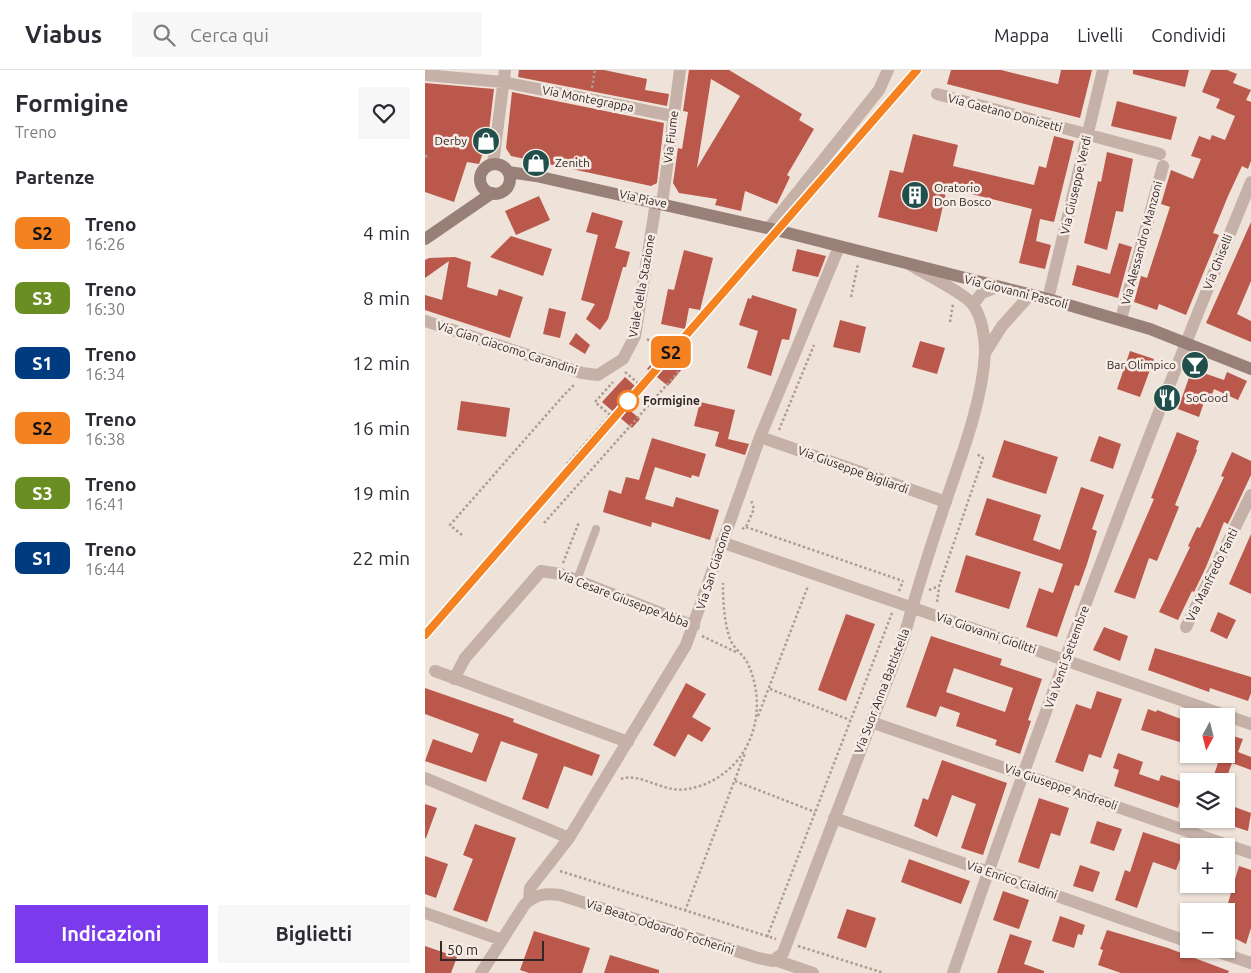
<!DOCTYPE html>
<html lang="it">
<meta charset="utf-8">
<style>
body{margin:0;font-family:Ubuntu,sans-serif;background:#f7f7f7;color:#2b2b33;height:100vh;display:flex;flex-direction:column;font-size:19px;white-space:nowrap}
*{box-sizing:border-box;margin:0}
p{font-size:16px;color:#7c7c81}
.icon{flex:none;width:28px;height:28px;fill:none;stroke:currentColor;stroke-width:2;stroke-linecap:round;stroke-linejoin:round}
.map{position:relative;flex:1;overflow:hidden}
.details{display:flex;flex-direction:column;background:#fff;width:425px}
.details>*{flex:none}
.badge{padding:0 10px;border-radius:8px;font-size:18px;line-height:32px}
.needle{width:32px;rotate:187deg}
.fabs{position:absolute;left:755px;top:638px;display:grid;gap:10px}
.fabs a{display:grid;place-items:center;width:55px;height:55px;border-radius:0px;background:#fff;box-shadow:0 1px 4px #0004;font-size:25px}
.scale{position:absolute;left:15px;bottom:12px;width:104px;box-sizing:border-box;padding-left:5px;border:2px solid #322927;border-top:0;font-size:14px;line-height:18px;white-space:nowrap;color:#322927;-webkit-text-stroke:4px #f7ece5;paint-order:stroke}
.map>.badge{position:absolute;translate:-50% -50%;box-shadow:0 0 0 2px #fff}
h2{padding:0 15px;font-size:19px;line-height:45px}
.round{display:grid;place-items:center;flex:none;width:52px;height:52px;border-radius:0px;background:#f7f7f7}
.overview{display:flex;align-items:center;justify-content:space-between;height:85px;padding:0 15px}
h1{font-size:24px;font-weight:600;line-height:38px}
.action{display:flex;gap:10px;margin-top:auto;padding:10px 15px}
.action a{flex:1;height:58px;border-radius:0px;background:#7c3aed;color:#fff;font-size:20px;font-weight:600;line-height:58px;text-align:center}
.action a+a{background:#f7f7f7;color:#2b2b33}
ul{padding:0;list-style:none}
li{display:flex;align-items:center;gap:15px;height:65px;padding:0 15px}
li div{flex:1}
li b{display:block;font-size:19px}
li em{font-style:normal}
li .badge{min-width:55px;font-weight:700;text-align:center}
header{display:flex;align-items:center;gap:30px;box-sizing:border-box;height:70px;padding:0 25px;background:#fff;border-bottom:1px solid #e1e1e2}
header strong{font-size:24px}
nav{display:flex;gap:28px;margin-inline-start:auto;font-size:18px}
.search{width:350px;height:45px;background:#f7f7f7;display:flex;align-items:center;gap:12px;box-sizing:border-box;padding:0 18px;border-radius:0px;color:#7c7c81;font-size:19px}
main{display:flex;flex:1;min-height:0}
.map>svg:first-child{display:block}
</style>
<header>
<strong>Viabus</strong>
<div class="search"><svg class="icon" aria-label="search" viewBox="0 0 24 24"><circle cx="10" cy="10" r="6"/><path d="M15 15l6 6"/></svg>Cerca qui</div>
<nav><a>Mappa</a><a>Livelli</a><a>Condividi</a></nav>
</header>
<main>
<section class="details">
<div class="overview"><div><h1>Formigine</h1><p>Treno</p></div><a class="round"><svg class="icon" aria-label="heart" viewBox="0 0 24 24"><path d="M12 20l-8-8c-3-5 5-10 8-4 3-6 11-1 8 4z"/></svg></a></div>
<h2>Partenze</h2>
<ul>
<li><span class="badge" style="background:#f58220;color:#111">S2</span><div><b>Treno</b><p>16:26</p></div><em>4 min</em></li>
<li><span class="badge" style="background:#6b8e23;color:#fff">S3</span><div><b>Treno</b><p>16:30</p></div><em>8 min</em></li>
<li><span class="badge" style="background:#003b80;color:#fff">S1</span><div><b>Treno</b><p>16:34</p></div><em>12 min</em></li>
<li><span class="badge" style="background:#f58220;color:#111">S2</span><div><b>Treno</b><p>16:38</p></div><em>16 min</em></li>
<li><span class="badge" style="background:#6b8e23;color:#fff">S3</span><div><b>Treno</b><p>16:41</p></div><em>19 min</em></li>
<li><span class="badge" style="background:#003b80;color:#fff">S1</span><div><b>Treno</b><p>16:44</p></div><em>22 min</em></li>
</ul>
<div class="action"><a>Indicazioni</a><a>Biglietti</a></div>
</section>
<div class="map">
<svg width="826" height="903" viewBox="0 0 826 903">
<rect width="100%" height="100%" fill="#eee2d9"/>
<path fill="#ba584c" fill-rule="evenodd" d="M94,0h85l43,9 -2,11 24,4 -2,12 -149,-29z
M264,0h40l73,44 -3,6 15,9 -27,46 3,2 -13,27 -32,-13 -4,20 -26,-6 2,-6 -38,-6 -6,-10 5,-35 4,1 6,-37 -5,-1zM286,9l29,17 -43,72z
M526,0h50l57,14 3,-14h31l-12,48 -133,-34z
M708,0h56l-4,17 -52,-13z
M786,0h16l10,4 -4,9 18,7 -5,10 5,2v59l-3,8 -6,-3 -14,30 -15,37 6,2 -33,80 -27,-11 -2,6 -23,-8 7,-26 6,2 23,-71 -9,-3 10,-34 22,9 8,-20 -10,-3 8,-20 11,4 2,-5 13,5 10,-24 -19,-8 4,-9 -18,-7z
M0,13l69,6 -6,50 -9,25 -12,-2 -13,40 -29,-10z
M87,22l152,31 -7,60 -6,3 -140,-30 -5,-8z
M692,31l60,16 -6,23 -60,-14z
M488,64l45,11 -5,21 81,19 5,-19 7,2 8,-32 20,5 -20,81 -14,-3 -4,22 15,4 -6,24 -26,-6 13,-54 -85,-21 -10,44 -59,-15 12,-47 13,3z
M682,82l26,7 -10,53 -7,-1 -9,39 -23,-7 14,-62 3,1z
M114,126l11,24 -34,15 -11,-24z
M167,142l31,9 -8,27 15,4 -4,15h-3l-15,52 -8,11 -14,-11 9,-15 -14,-4 17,-65 -12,-3z
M826,152v59l-14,33 14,7v21l-45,-19z
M86,166l41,13 -9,27 -53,-19z
M694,173l13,4 -14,51 -46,-13 5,-20 33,9z
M372,179l29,7 -8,21 -26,-6z
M259,180l29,8 -13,52 -11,-2 -4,21 -24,-5 7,-35 6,1z
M30,187l16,5 -4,25 30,9 2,-7 24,8 -13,41 -85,-28v-15l17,5 7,-39 -24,17v-18l4,-2z
M327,225l45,14 -8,31 -7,-1 -11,37 -24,-8 11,-37 -19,-6 9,-27 3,1z
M124,238l17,4 -6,26 -17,-4z
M415,250l26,7 -6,26 -27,-6z
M151,263l14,12 -5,9 -16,-10z
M495,271l25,7 -8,26 -25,-7z
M237,281l20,18 -14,17 -21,-17z
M705,281l24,8 -14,38 -23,-8z
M767,299l32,11 3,-8 20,9 -9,19 -24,-11 -4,11 -5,-1 -6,18 -21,-8z
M200,307l10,9 -15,16 20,17 -8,9 -30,-26z
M36,331l49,7 -4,29 -49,-7z
M275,332l35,8 -7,29 21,5 -4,11 -30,-9 4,-14 -25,-6z
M752,362l22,9 -3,8 1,1 -22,55 4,2 -22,54 -8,-3 -14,41 -21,-7 40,-93 -3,-1z
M674,366l22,8 -8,25 -23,-8z
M227,368l54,16 -7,23 -7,-2 -1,3 -36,-11 -10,32 28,8 3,-10 43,13 -9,30 -58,-18 -1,5 -48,-15 6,-22 12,4 5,-17 13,3z
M579,370l54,17 -12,37 -54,-17z
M807,382l19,9v14l-23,49 -4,-2 -18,45 -12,25 -2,-1 -14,29 -19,-8 31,-65 -2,-1 9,-19 3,1 24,-51 -3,-1z
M656,417l23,8 -12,34 5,2 -10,33 -8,22 -4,-1 -18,52 -31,-10 13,-39 14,5 10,-29 -88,-29 12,-37 54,17 -8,25 27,10z
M826,464v60l-22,-10z
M541,485l55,17 -12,37 -54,-17z
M793,542l18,8 -9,19 -17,-8z
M421,544l29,10 -29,77 -28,-11z
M679,557l24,9 -8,25 -27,-11z
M506,566l71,23 -2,6 42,14 -14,41 3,1 -11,33 -25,-9 2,-5 -41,-14 4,-13 -20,-7 -4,11 -30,-10zM529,598l59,20 -8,24 -59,-20z
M730,578l96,29v16l-3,8 -38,-13 -1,4 -61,-22z
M261,613l20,11 -14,23 19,11 -9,14 -14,-8 -13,23 -22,-12z
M0,618l89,31 -1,3 87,33 -8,21 -28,-10 -16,43 -26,-10 16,-45 -37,-13 -15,41 -61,-21 8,-22 39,14 7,-19 -54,-20z
M672,621l25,8 -21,59 -12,-4 -6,18 -28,-10 21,-58 15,5z
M723,639l8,3 1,-2 32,12v23l-48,-15z
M801,664l17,5 -5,13 13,5v13l-19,-7 -6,16 -12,-4 7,-21h5z
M693,683l25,9 -4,12 20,7 2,-6 25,8 -8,25 -64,-22 5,-16 -6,-2z
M517,690l65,23 -24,72 -22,-7 15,-44 -24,-9 -15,42 -23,-11 9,-28 5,2z
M614,728l30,10 -9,28 -9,-3 -12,36 -21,-7z
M0,734l12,4 -11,30h-1z
M807,736l19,7 -3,18 -22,-7z
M672,751l25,8 -8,22 -24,-8z
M50,754l41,14 -29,84 -34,-12 20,-51 -10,-4z
M718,762l42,14 -9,24 -23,-8 -16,46 -22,-8 10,-30 5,2z
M0,786l23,8 -12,34 -11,-4z
M484,789l61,22 -9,23 -60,-22z
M655,795l20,7 -7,20 -20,-6z
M814,796l12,4v58l-5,16 -20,-10v-24z
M578,821l26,9 -10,29 -26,-9z
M422,839l29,9 -10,30 -29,-10z
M635,846l25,9 -3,10 -4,-1 -4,14 -22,-7z
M682,860l61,18 61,23 -1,2h-107l-23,-8 5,-15 -3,-1z
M109,861l56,17 -8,25h-53l-9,-3z
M585,864l22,7 -8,23 20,7v2h-47z
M0,876l32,11 -6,16h-26z
M185,885l49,15v3h-55z"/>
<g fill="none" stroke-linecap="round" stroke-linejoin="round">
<path stroke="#b09b91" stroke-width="2.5" stroke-dasharray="2.5 2.5" stroke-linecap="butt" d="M167,18l3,-18
M0,86l5,2
M426,227l7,-33
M525,252l3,-18
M222,269l21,14 -17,20 -1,-1
M200,302l14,12
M185,345l-15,-13 18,-20
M354,360l35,-85
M142,394l97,-110
M119,453l136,-153
M321,457l157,54
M317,459l4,-2 8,-18 -3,-9
M37,465l-12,-10 113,-129 12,-12
M138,493l16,-41
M504,520l10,-4 44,-128 -6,-4
M474,521l4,-10
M512,532l2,-14
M277,566l36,17
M345,619l80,31
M333,646l50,-130
M196,709c15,-6 36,8 52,10 10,2 20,-1 30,-4 49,-19 66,-75 45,-121 -4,-9 -14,-15 -18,-25 -6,-18 -7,-37 -7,-56
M310,711l80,31
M135,801l216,68
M260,841l60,-158
M342,867l125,-324
M373,876l86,27"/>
<path stroke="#c5b1a7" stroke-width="8" d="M152,510l19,-51"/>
<path stroke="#c5b1a7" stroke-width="12" d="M0,5l78,7 170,34
M512,24l223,60
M68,94l12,-94
M237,134l18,-134
M344,158l110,-138 9,-20
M623,229l55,-229
M548,234l9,-11 16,-6
M696,249l42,-153
M0,251l157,52 16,2 25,-16 12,-23 21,-134
M560,283l17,-27 28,-31
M335,367l186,65
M296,472l530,182
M761,557l65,-132
M10,601l193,71
M29,609l11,-21 76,-87 20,3 133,52
M446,652l380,131
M0,708l144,60
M409,748l355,124
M104,831l1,-13 39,-50 117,-193 74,-208 79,-190
M0,843l77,27
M785,879l41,14
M350,890l38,13
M56,903l44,-69c12,-10 20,-11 35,-9l198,63 15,3 10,-8 121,-316c13,-48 28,-95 44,-142 15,-43 35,-97 37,-143 0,-15 -3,-35 -12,-47 -7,-11 -48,-31 -61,-39
M528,903c92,-266 191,-531 298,-791"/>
<path stroke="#988078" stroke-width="12" d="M55 109a15 15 0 1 1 30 0a15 15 0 1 1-30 0Z
M83,102l28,4 240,54 272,69 102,30 101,40
M0,169l67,-46"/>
<path stroke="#322927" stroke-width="4" stroke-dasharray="1 4" stroke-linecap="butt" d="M0,565l492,-565"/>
</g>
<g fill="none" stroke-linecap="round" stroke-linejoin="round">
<g stroke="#fff" stroke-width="11">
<path id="line" d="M0,565l492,-565"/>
</g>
<use href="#line" stroke="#f58220" stroke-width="8"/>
</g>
<defs>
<g id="shop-disc" transform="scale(1.4375)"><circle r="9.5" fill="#214f4c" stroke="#f7ece5"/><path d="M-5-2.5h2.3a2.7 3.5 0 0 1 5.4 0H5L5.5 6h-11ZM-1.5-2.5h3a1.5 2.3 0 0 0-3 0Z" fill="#fff"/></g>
<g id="building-disc" transform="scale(1.4375)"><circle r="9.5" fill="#214f4c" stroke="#f7ece5"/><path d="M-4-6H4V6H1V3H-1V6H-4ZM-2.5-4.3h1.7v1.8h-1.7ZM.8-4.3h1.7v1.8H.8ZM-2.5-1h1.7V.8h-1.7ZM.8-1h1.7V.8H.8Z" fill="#fff"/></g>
<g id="bar-disc" transform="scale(1.4375)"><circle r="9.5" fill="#214f4c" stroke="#f7ece5"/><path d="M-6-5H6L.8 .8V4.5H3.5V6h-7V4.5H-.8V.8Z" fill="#fff"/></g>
<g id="restaurant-disc" transform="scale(1.4375)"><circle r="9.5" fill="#214f4c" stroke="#f7ece5"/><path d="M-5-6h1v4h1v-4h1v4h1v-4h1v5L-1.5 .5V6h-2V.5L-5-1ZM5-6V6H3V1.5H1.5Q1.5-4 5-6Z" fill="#fff"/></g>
</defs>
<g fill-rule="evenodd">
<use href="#shop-disc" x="61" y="71"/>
<use href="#shop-disc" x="111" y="93"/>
<use href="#building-disc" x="490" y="125"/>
<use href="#bar-disc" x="770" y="295"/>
<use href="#restaurant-disc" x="742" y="328"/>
</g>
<circle fill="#fff" stroke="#f58220" stroke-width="2.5" cx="203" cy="331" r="10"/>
<g text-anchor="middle" stroke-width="5" stroke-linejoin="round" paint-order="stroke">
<g font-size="12" fill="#322927" stroke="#f7ece5">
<text transform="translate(163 29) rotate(11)" y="4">Via Montegrappa</text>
<text transform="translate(580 43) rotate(15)" y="4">Via Gaetano Donizetti</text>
<text transform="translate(246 67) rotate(-83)" y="4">Via Fiume</text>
<text transform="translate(651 115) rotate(-77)" y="4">Via Giuseppe Verdi</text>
<text transform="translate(218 129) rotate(12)" y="4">Via Piave</text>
<text transform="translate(717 173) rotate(-75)" y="4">Via Alessandro Manzoni</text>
<text transform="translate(793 192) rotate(-68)" y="4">Via Ghiselli</text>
<text transform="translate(217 216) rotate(-80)" y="4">Viale della Stazione</text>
<text transform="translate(591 222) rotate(14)" y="4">Via Giovanni Pascoli</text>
<text transform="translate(82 278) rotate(18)" y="4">Via Gian Giacomo Carandini</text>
<text transform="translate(428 400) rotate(20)" y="4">Via Giuseppe Bigliardi</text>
<text transform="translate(289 497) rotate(-72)" y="4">Via San Giacomo</text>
<text transform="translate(787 505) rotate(-64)" y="4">Via Manfredo Fanti</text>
<text transform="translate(198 529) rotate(21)" y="4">Via Cesare Giuseppe Abba</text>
<text transform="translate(561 563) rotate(19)" y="4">Via Giovanni Giolitti</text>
<text transform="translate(642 587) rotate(-70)" y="4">Via Venti Settembre</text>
<text transform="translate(457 621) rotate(-69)" y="4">Via Suor Anna Battistella</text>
<text transform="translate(636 717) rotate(19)" y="4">Via Giuseppe Andreoli</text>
<text transform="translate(587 810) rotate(19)" y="4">Via Enrico Cialdini</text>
<text transform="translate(235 857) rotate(18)" y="4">Via Beato Odoardo Focherini</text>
</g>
<g font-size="12" fill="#322927" stroke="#f7ece5" text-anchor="start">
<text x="42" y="75" text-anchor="end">Derby</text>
<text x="130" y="97">Zenith</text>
<text x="509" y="122">Oratorio<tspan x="509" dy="14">Don Bosco</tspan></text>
<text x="751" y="299" text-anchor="end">Bar Olimpico</text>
<text x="761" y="332">SoGood</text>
</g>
<g font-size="12" font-weight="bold" fill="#322927" stroke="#f7ece5" text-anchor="start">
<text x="218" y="335">Formigine</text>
</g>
</g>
</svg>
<div class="fabs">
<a><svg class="needle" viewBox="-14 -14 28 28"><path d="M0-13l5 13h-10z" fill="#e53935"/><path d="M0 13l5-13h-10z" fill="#7c7c81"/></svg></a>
<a><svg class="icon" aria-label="layers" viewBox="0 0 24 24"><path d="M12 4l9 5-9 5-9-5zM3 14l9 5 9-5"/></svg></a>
<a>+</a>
<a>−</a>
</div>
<div class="scale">50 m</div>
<b class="badge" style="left:246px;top:282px;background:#f58220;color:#111">S2</b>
</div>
</main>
